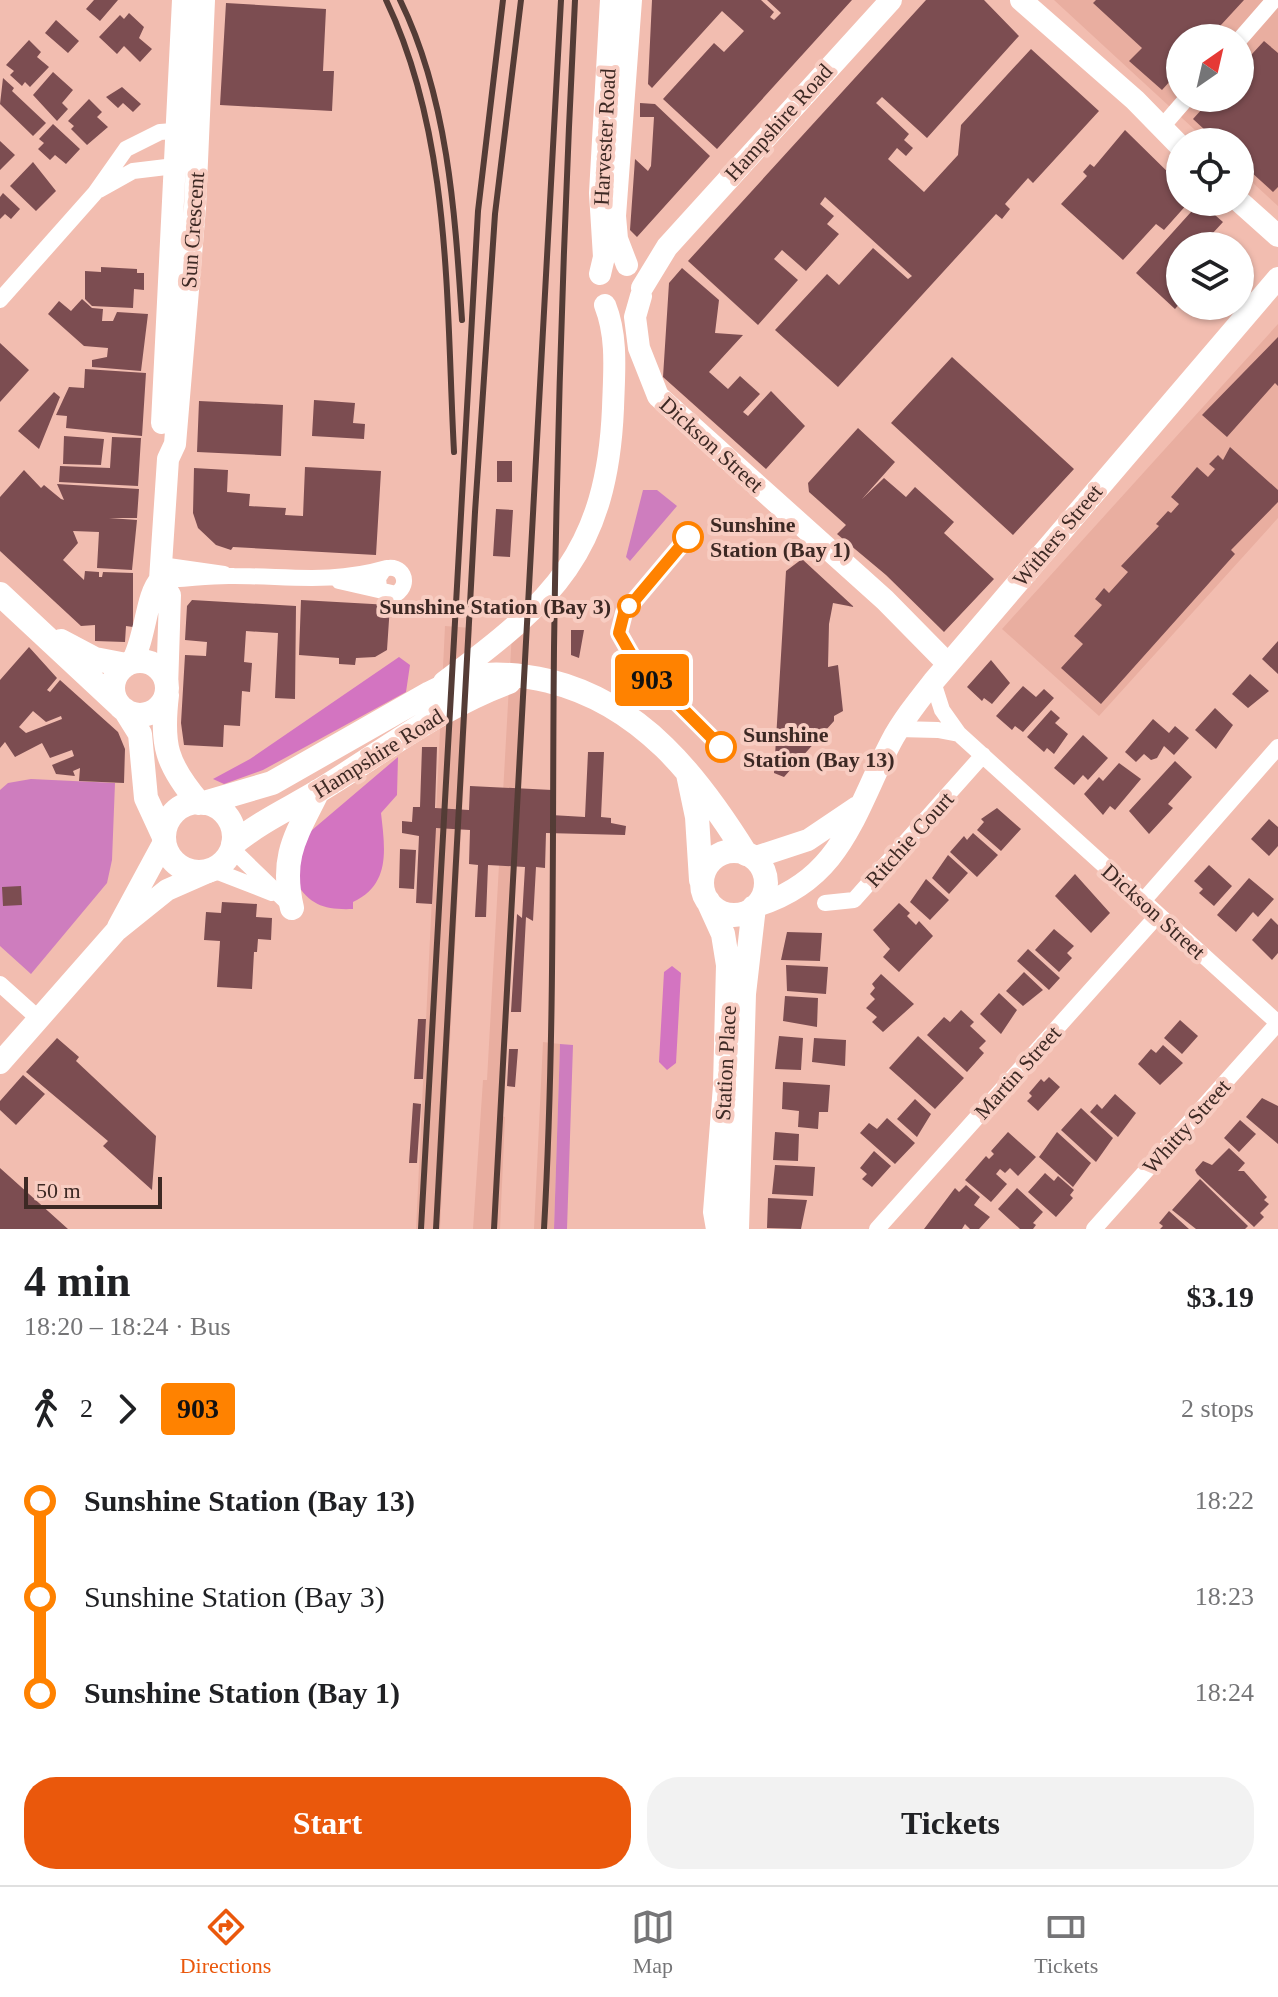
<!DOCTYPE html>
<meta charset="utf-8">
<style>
body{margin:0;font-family:Georgia,serif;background:#f2f2f2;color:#202124;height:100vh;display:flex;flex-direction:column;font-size:30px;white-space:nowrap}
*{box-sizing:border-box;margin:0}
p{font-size:26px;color:#757577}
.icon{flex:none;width:44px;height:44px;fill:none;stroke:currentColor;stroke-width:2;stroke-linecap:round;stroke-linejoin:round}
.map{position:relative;height:1229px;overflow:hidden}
.sheet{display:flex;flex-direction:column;background:#fff;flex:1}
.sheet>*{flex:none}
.badge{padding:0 16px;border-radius:6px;font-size:28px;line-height:52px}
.needle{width:52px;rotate:34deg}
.buttons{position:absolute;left:1166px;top:24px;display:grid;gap:16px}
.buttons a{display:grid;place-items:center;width:88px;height:88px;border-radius:50%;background:#fff;box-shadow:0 2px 6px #0004;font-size:40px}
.scale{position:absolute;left:24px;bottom:20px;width:138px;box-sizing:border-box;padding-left:8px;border:4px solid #3d2924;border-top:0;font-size:22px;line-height:28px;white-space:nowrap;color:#3d2924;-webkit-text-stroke:6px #f8cdc2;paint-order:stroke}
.map>.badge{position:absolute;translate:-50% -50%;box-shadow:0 0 0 4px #fff}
.legs{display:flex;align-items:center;gap:12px;height:88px;padding:0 24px;font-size:26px}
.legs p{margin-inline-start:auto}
.overview{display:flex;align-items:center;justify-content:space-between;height:136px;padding:0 24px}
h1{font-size:44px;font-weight:700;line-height:60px}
.primary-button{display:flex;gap:16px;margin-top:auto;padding:16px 24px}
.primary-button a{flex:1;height:92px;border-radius:32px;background:#ea580c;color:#fff;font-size:32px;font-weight:700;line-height:92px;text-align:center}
.primary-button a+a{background:#f2f2f2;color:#202124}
ul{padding:0 24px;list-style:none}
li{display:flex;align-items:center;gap:28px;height:96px;font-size:30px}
li i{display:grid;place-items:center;width:12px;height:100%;margin:0 10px;background:currentColor}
li i::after{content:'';width:20px;height:20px;margin:-10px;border:6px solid;border-radius:50%;background:#fff}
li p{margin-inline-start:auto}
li:first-child i{background:linear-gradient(#0000 50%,currentColor 0)}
li:last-child i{background:linear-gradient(currentColor 50%,#0000 0)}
.menu{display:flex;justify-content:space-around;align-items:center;height:112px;border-top:2px solid #e0e0e0;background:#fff;font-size:22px;color:#757577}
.menu a{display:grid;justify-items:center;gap:4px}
.menu .current{color:#ea580c}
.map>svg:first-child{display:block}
</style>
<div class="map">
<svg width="1278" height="1229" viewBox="0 0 1278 1229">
<rect width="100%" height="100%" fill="#f2bdb0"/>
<path fill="#e9aea0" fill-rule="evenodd" d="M1054,0h224v206l-38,-35v-29h-32zM1180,38h60v60h-60z
M1278,324v194l-179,198 -97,-87z
M445,626l27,2 -32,601h-24z
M512,632l16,4 -26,480 3,1 -5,112h-27l10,-149h4z
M543,1042l17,2 -6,185h-20z"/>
<path fill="#ce7dbe" d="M643,490h14l20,16 -47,55 -4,-4z
M31,779l84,4 -3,77 -5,23 -76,91 -31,-28v-156l8,-7z
M560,1044l13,1 -6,184h-13z"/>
<path fill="#d374c1" d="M399,657l11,8 -4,27 -143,78 -39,14 -11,-5 37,-20z
M398,757l-1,38 -16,18c4,36 10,71 -28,89v7c-27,1 -43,-3 -57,-27l9,-46z
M672,966l9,7 -5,90 -9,7 -8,-8 5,-90z"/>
<path fill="#7c4d51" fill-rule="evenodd" d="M94,0h24l-18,21 -14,-12z
M652,0h109l13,12 -4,5 4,3 7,-7 -14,-13h85l-135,149 -54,-50 51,-56 10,9 20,-21 -22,-20 -70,77 -4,-4z
M926,0h58l35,36 -92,102 -45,-41 -6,6 33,31 -5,6 9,8 -7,8 -9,-8 -9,11 36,33 34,-37 3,-30 70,-76 68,62 -66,72 -5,-5 -23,26 5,5 -8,10 -6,-5 -158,173 -63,-57 52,-56 12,11 34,-37 35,31 4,-3 -87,-79 -5,7 14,12 -7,8 12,10 -33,37 -24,-21 -8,9 24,21 -40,45 -70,-64z
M1096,0h148l-35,38h-29v32l-18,20 -33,-29 13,-13 -49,-45z
M226,3l100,6 -3,62h11l-2,40 -112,-6z
M129,13l15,14 -5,11 13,11 -12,13 -16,-16 -7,8 -18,-17 21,-22 4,4z
M56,20l23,21 -11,12 -23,-20z
M29,40l12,12 -4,5 12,10 -19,20 -5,-5 -3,4 -12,-11 4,-4 -8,-6z
M1264,41l14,12v134l-5,5 -33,-30v-20h-22l-25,-23 19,-21h28v-31z
M53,72l20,18 -11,13 6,6 -11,12 -24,-26z
M3,78l11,10 -2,3 34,32 -13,13 -33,-32z
M122,87l19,17 -8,8 -10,-9 -5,5 -12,-11z
M89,99l13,13 -5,5 11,10 -21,18 -16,-16 3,-3 -6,-5z
M640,103l15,1 55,52 -73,81 -7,-7 5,-71 13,12 3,-5 3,-49h-14z
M53,124l27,25 -14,15 -11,-9 -5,5 -12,-11 6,-6 -5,-4z
M1125,130l55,54v18h9l-25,28 -8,-6 -33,36 -62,-56 26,-28 -4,-4 7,-8 4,3z
M0,141l15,14 -15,15z
M33,162l23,29 -20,20 -26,-25z
M3,193l17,16 -9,10 -6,-5 -5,5v-22z
M1200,202l23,20 -11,12 13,12h-45v57l-5,6 -39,-36z
M101,267l36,2v4h7v17l-10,-1 -1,19 -41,-2 -7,-7v-28l16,1z
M682,268l37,32 -4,33 28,2 -34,37 19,17 12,-13 20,18 -17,18 5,4 23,-25 34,35 -39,43 -103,-92 6,-94z
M82,299l10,9 11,1 -1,12h11l4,-9 31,2 -7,57 -49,-4v-7l15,-3 1,-9 -24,-2 -36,-32 11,-13 12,10z
M1278,337v49l-3,-3 -48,54 -25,-22z
M0,343l29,27 -29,32z
M952,357l122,112 -61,66 -122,-112z
M85,369l61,4 -4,63 -76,-8 1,-12 -11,-1 13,-28 15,1z
M54,392l6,5 -21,52 -21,-18z
M314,400l41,3 -2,20 12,1 -1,15 -52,-3z
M199,401l84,4 -2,51 -84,-4z
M858,428l37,34 -33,37 22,-21 22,19 9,-10 39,35 -10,11 50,46 -50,53 -58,-57 -49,-41 9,-9 -37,-33 -1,-9z
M64,436l40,3 -3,26 -38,-1z
M112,437l29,1 -3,48 -79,-4 1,-16 50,2z
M1230,447l48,43v12l-47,48 4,4 -134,150 -40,-36 22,-24 -9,-8 28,-31 -7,-6 9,-11 5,5 19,-21 -7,-6 38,-40 -3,-2 12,-13 3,2 8,-9 -8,-7 26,-30 11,10 7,-8 -6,-5 9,-9 5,5z
M497,461h15v21h-15z
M305,467l76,4 -5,84 -143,-8 -2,3 -15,-5 -18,-17 -5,-15 1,-45 34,2 -1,22 23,2 -1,12 37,2 -1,7 18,1z
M24,470l17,18 3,-3 17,14 3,1 -7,-16 82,5 -2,29h-28l28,2 -5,50 -35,-2 2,-36 -26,-1 5,12 -15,17 21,20 1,-9 14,1v5h3l1,-5 30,1v54l-7,-1 -1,16 -30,-1v-16l-14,1 -81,-75v-54z
M496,509l17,1 -3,47 -17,-1z
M802,559l52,48 -21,-4 -4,21 -1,43 10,-2 5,46 -9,5v5l-50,56 -10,-4 12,-202z
M192,600l104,6 -1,93 -20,-1 3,-65 -32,-2 -2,31 8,1 -2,29 -8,-1 -2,35 -16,-1 -1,22 -39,-2 -3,-22 4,-68 21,1 1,-14 -22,-2 2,-34z
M301,600l89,5 -3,45 -12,7 -19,1 -1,7 -16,-1v-6l-40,-3z
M571,630h13l-5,28 -8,-3z
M1278,641v33l-16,-15z
M29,647l28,31 -10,12 3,2 10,-12 58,52 7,17 -1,34 -45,-2 1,-13 -7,3 2,5 -19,-2 -4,-9 22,-9 -2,-6 -22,8 -8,-15 -27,14 -10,-15 -5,6v-68zM33,711l13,11 15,-6 1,3 -36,14 -7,-6z
M991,660l19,23 -18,21 -8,-6 -2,3 -15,-14z
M1250,674l19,17 -21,17 -16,-14z
M1023,686l13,11 8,-8 10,9 -31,34 -8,-6 -3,4 -16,-14z
M1215,708l18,17 -17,24 -21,-19z
M1051,710l9,8 -5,5 13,11 -14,20 -7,-6 -3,4 -17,-15z
M1153,719l16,14 6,-7 14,12 -15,17 -10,-9 -7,12 -6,2 -7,-6 -8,8 -11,-10z
M1083,735l25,23 -20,22 -5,-5 -9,10 -20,-17z
M422,747h15l-2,61 34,2 1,-24 82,4 -1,25 34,2 3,-65h16l-3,65 10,1v5l15,3 -1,9 -79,-2 -1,35 -9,-1 -3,54 -7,-4 -5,95h-10l6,-98 5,4 3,-51 -37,-2 -2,52h-11l3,-52 -9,-1 1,-34 -34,-2 -4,76 -16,-1 3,-67 -17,-3v-12l10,1 1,-15h7z
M1175,761l17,16 -24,27 5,4 -24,26 -20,-23z
M1119,763l22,16 -26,31 -5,-4 -7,9 -19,-21 15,-17 4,4z
M997,808l24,21 -20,22 -24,-21 7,-8 -3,-3z
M1269,819l9,8v19l-9,10 -18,-17z
M973,833l25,22 -21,22 -27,-25 14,-16 3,4z
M400,849l16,1 -2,39 -15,-1z
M948,855l20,18 -19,21 -17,-16z
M1209,865l23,21 -18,20 -15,-13 4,-4 -9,-8z
M1075,874l35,39 -19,20 -36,-37z
M1249,878l25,21 -16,18 -5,-5 -17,20 -19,-17z
M926,879l23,21 -19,20 -20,-18z
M21,886l1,19 -19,1 -1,-19z
M222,902l35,2 -1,13 16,1 -1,22 -13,-1 -1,13h-3l-2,37 -35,-2 3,-46 -16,-1 2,-28 15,1z
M899,903l11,10 -3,3 9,9 3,-4 14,15 -34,36 -16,-15 7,-8 -17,-19z
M1271,918l7,7v28l-6,7 -20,-20z
M1054,929l20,17 -7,7 5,5 -13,14 -24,-22z
M787,932l35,1 -2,28 -39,-1z
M1028,949l32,29 -11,12 -32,-29z
M786,965l42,2 -2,27 -39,-3z
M1024,972l19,18 -20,16 -17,-15z
M881,974l33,30 -31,28 -11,-10 5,-5 -11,-9 9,-9 -5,-5 5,-6 -3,-4z
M999,993l18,17 -16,24 -21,-20z
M785,996l33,2 -1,29 -34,-6z
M961,1010l13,12 -4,4 16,15 -7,7 5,5 -17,19 -40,-37 17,-18 6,5z
M418,1019h8l-3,60h-9z
M1180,1020l18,16 -16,18 -18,-16z
M779,1036l24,2 -2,32 -26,-1z
M918,1036l46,42 -29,31 -46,-41z
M57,1038l22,19 -3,4 80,75 -4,54 -49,-44 5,-5 -82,-69z
M814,1038l32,2 -1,26 -33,-4z
M1163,1045l20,18 -23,22 -22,-21 13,-15 5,4z
M509,1049h9l-3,38 -8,-1z
M23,1075l22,19 -29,31 -16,-15v-9z
M1049,1077l11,10 -22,24 -11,-10 5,-5 -3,-3 12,-14 3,3z
M783,1082l47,3 -2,27h-9l-1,17 -20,-2 1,-16 -17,-2z
M1115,1094l21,19 -18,24 -28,-25 7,-8 5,5z
M1262,1098l16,8v38l-32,-27z
M915,1099l16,15 -14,23 -20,-18z
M413,1103l8,1 -4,59h-8z
M1081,1108l32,30 -17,24 -35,-32z
M887,1118l28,25 -20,21 -35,-31 9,-10 8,6z
M1240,1120l16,14 -17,18 -15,-14z
M775,1132l24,2 -1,27 -25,-1z
M1008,1132l28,25 -18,19 -8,-8 -5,5 -5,-4 -4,5 11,10 -16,18 -26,-22 21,-24 3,3 5,-5 -3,-3z
M1057,1132l34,31 -18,24 -34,-30z
M1229,1148l16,15 -7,8h6l23,26 -3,3 5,4 -9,9 4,4 -10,10 -57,-53 -2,-4 8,-9 9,4z
M874,1151l17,15 -19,21 -10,-8 5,-5 -7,-6z
M775,1165l40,2 -2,29 -41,-2z
M0,1168l68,61h-68z
M1045,1173l9,8 4,-5 16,14 -4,5 3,3 -17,19 -28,-25z
M1200,1179l48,47 -3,3h-49l-24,-19z
M966,1185l14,12 -6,8 16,12 -11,12h-9l-5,-5 -3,5h-38l31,-41 4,4z
M1017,1188l26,24 -10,11 3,2 -3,4h-13l-22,-20z
M768,1198l39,2 -6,29 -34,-1z
M1169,1211l20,18h-29l3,-3 -4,-3z"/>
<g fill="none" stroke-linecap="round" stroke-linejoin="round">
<path stroke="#fff" stroke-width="16" d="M1240,39l34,-39
M1161,128l26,-30
M99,190l34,-19 50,-6
M0,300l95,-107 31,-44 34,-17 27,-2
M161,565l63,9
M160,580c25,0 50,-5 74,-4 56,0 97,8 153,-8
M339,581l57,13c16,-11 6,-31 -12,-25l-6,9 1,10 8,6
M933,682l9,28 17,24 319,289
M898,729l40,1 21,4
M232,849l62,60
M213,870l59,23
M1143,901l135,-154
M825,903l29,-3 129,-145
M0,984l39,35
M877,1229l281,-314
M1094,1229l184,-206"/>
<path stroke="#fff" stroke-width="22" d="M1021,0l114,100 45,46
M1240,202l38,34
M627,265l-10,-26 -2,-23 16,-216
M600,274l4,-17 -4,-64 11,-193
M642,288l25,-41 224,-247
M641,296l-6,21 4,31 19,48 227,204 62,63
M162,423l21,-423
M160,580l10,15 -3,94
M132,662c14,-25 14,-67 28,-82l8,-121 7,-15 20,-237 9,-207
M444,682c109,-80 163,-131 169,-274 1,-35 5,-70 -8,-103
M753,858l55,-18 49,-33
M756,906c86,-26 98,-93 135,-164 11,-21 27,-41 42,-60l345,-404
M118,927l46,-85
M0,1063l116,-132 51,-41 41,-18"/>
<path stroke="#fff" stroke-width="24" d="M0,594l119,111
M61,641l34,18 31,6
M113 688a27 27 0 1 1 54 0a27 27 0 1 1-54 0Z
M167,695c-6,50 -1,69 32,108
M125,710l15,24 6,64 18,39
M688,774l9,43 4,63
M164 837a35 35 0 1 1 70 0a35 35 0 1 1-70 0Z
M204,803l68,-20 158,-90c15,-7 30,-14 46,-17 24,-4 50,0 73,5 93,23 149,96 197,173
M233,844c28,-23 58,-36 89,-55 62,-38 119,-82 187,-107
M702 883a32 32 0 1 1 64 0a32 32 0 1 1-64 0Z
M708,901l15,33 5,31 -3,121 -10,126 3,17
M292,908c-12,-52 4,-72 26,-117
M737,1229l7,-235 10,-87"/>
<path stroke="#543c36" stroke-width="6" d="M386,0c66,138 60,303 68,452
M400,0c48,98 55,213 62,320
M421,1229l57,-1018 25,-211
M436,1229l39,-717 20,-298 26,-214
M494,1229l67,-1229
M544,1229c11,-194 8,-387 10,-581 3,-216 10,-432 21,-648"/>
</g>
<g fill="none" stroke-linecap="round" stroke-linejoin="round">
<g stroke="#fff" stroke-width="18">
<path id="line-1" d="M688,537l-64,76 -5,20 16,28 86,86"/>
</g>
<use href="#line-1" stroke="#ff8200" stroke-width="12"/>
</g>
<g fill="#fff" stroke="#ff8200" stroke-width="4">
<circle cx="688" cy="537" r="14"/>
<circle cx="629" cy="606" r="10"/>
<circle cx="721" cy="747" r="14"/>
</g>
<g text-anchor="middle" stroke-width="8" stroke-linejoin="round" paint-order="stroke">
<g font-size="22" fill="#3d2924" stroke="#f8cdc2">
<text transform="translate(778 122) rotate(-48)" y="8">Hampshire Road</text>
<text transform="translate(604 137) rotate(-87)" y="8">Harvester Road</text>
<text transform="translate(192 230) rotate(-86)" y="8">Sun Crescent</text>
<text transform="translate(712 444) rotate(42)" y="8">Dickson Street</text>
<text transform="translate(1057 535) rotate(-50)" y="8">Withers Street</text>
<text transform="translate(378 753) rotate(-32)" y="8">Hampshire Road</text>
<text transform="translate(909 839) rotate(-48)" y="8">Ritchie Court</text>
<text transform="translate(1154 911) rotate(42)" y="8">Dickson Street</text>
<text transform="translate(725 1063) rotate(-87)" y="8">Station Place</text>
<text transform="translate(1017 1072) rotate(-48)" y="8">Martin Street</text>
<text transform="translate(1186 1126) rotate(-48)" y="8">Whitty Street</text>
</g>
<g font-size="22" font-weight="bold" fill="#3d2924" stroke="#f8cdc2" text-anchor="start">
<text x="710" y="532">Sunshine<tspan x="710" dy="25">Station (Bay 1)</tspan></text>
<text x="611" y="614" text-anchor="end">Sunshine Station (Bay 3)</text>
<text x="743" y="742">Sunshine<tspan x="743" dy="25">Station (Bay 13)</tspan></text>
</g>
</g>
</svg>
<div class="buttons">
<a><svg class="needle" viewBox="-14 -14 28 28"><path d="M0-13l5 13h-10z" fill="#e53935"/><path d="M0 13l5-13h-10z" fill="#757577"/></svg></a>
<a><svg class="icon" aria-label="locate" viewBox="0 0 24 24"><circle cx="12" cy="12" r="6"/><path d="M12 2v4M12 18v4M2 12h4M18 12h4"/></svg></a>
<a><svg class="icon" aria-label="layers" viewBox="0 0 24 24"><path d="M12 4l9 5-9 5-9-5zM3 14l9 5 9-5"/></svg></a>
</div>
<div class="scale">50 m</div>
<b class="badge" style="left:652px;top:680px;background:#ff8200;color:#111">903</b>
</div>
<section class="sheet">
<div class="overview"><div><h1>4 min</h1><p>18:20 – 18:24 · Bus</p></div><b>$3.19</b></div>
<div class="legs"><svg class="icon" aria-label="walk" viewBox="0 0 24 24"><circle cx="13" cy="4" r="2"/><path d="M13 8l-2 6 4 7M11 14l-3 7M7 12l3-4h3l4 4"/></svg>2<svg class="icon" aria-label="forward" viewBox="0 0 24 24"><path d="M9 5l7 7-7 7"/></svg><b class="badge" style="background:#ff8200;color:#111">903</b><p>2 stops</p></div>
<ul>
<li><i style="color:#ff8200"></i><b>Sunshine Station (Bay 13)</b><p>18:22</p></li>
<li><i style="color:#ff8200"></i><span>Sunshine Station (Bay 3)</span><p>18:23</p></li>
<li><i style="color:#ff8200"></i><b>Sunshine Station (Bay 1)</b><p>18:24</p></li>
</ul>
<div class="primary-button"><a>Start</a><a>Tickets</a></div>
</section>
<nav class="menu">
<a class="current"><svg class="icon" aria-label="directions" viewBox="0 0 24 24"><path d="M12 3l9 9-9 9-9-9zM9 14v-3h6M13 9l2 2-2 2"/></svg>Directions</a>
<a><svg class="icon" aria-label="map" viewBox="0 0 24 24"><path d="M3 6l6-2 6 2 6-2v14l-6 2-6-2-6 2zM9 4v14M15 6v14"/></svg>Map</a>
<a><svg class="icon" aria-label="tickets" viewBox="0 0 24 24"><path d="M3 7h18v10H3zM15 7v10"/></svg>Tickets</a>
</nav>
